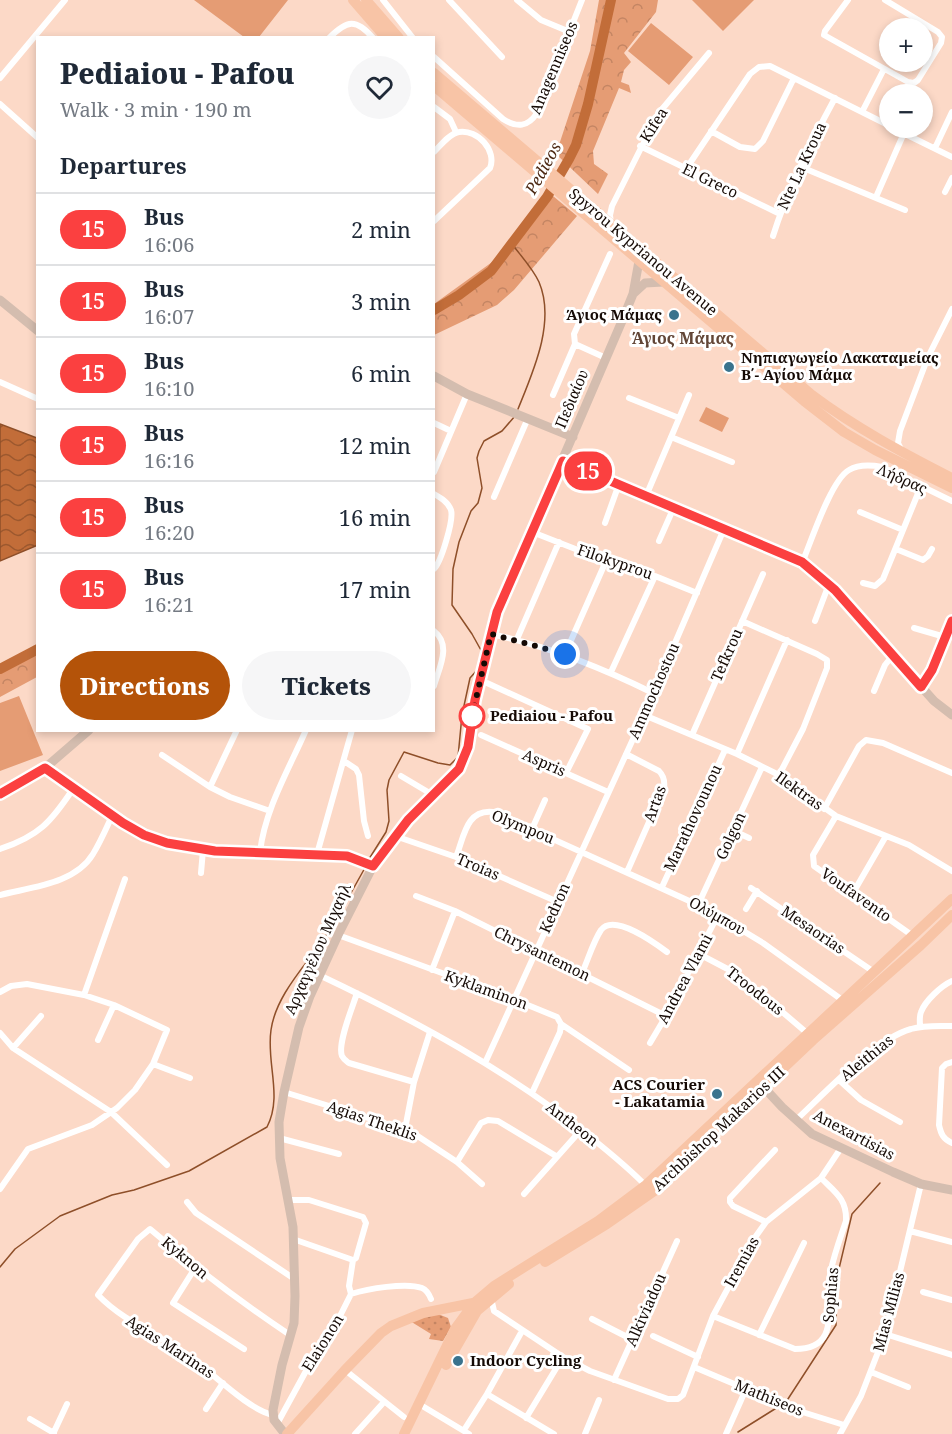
<!DOCTYPE html>
<meta charset="utf-8">
<style>
body{margin:0;font-family:"Noto Serif",serif;background:#f6f6f7;color:#1f2937;height:100vh;display:flex;flex-direction:column;font-size:22px;white-space:nowrap}
*{box-sizing:border-box;margin:0}
p{font-size:20px;color:#747a83}
.icon{flex:none;width:33px;height:33px;fill:none;stroke:currentColor;stroke-width:2;stroke-linecap:round;stroke-linejoin:round}
.map{position:relative;flex:1;overflow:hidden}
.drawer{position:absolute;left:36px;top:36px;width:399px;height:696px;display:flex;flex-direction:column;background:#fff;border-radius:0px;box-shadow:0 3px 9px #0003}
.drawer>*{flex:none}
.badge{padding:0 12px;border-radius:20px;font-size:21px;line-height:39px}
.buttons{position:absolute;left:879px;top:18px;display:grid;gap:12px}
.buttons a{display:grid;place-items:center;width:54px;height:54px;border-radius:50%;background:#fff;box-shadow:0 3px 9px #0003;font-size:30px}
.you{position:absolute;width:30px;height:30px;margin:-15px;border:4px solid #fff;border-radius:50%;background:#1a73e8;box-shadow:0 0 0 9px #1a73e833}
.map>.badge{position:absolute;translate:-50% -50%;box-shadow:0 0 0 3px #fff}
h2{padding:0 24px;font-size:22px;line-height:54px}
.round{display:grid;place-items:center;flex:none;width:63px;height:63px;border-radius:32px;background:#f6f6f7}
.headline{display:flex;align-items:center;justify-content:space-between;height:102px;padding:0 24px}
h1{font-size:28px;font-weight:800;line-height:45px}
.button{display:flex;gap:12px;margin-top:auto;padding:12px 24px}
.button a{flex:1;height:69px;border-radius:36px;background:#b45309;color:#fff;font-size:24px;font-weight:800;line-height:69px;text-align:center}
.button a+a{background:#f6f6f7;color:#1f2937}
ul{padding:0;list-style:none}
li{display:flex;align-items:center;gap:18px;height:72px;padding:0 24px;border-top:2px solid #e0e1e3}
li div{flex:1}
li b{display:block;font-size:22px}
li em{font-style:normal}
li .badge{min-width:66px;font-weight:700;text-align:center}
.map>svg:first-child{display:block}
</style>
<div class="map">
<svg width="952" height="1434" viewBox="0 0 952 1434">
<defs>
<pattern id="grass-dots" width="8" height="8" patternUnits="userSpaceOnUse" patternTransform="scale(1.5)"><rect width="8" height="8" fill="#e59c74"/><path d="M2 2h.1M6 6h.1" fill="none" stroke="#c48563" stroke-width="1.8" stroke-linecap="round"/></pattern>
<pattern id="forest-crowns" width="20" height="18" patternUnits="userSpaceOnUse" patternTransform="scale(1.5)"><rect width="20" height="18" fill="#e59c74"/><path d="M2 6a3 3 0 1 1 6 0M12 15a3 3 0 1 1 6 0" fill="none" stroke="#c48563"/></pattern>
<pattern id="water-waves" width="16" height="10" patternUnits="userSpaceOnUse" patternTransform="scale(1.5)"><rect width="16" height="10" fill="#c26d39"/><path d="M0 5q4-4 8 0t8 0" fill="none" stroke="#9c582e"/></pattern>
</defs>
<rect width="100%" height="100%" fill="#fcd9c7"/>
<path fill="url(#grass-dots)" d="M438,1314l10,4 3,9 -8,14 -14,-2 2,-5 -21,-13z"/>
<path fill="url(#forest-crowns)" d="M599,0h59l-2,12 -32,41 7,9 -7,8 -3,12 8,3 2,8 -12,-5 -26,63 1,13 14,10 -10,20 -42,-40 34,-103z
M553,196l24,20 -63,74 -17,15 -63,30v-31l72,-52c8,-24 29,-40 47,-56z
M37,653v24l-37,20v-25z"/>
<path fill="#e59c74" d="M194,0h94l-29,37h-15z
M692,0h62l-31,31z
M651,23l42,34 -24,28 -41,-34z
M706,407l23,11 -7,14 -23,-11z
M19,696l24,59 -43,16v-68z"/>
<path fill="url(#water-waves)" stroke="#8e4f29" stroke-width="1.5" d="M0,424l37,14 1,107 -38,16z"/>
<g fill="none" stroke-linecap="round" stroke-linejoin="round">
<path stroke="#8e4f29" stroke-width="1.5" d="M512,244c9,12 21,25 27,38 17,40 -6,90 -21,127
M369,859l17,-27 3,-11 -2,-31 2,-10 15,-28 34,11 12,2 8,-8 4,-42 8,-37 8,-9 4,-17 -10,-18 -20,-29 1,-36 6,-27 12,-31 7,-8 4,-15 -5,-30 2,-7 5,-10 18,-10 13,-15
M333,925l33,-59
M0,1267l15,-18 45,-33 52,-21 22,-5 55,-19 78,-44c16,-31 -1,-64 4,-97 5,-36 37,-67 56,-96
M786,1402l50,-77 1,-48 15,-63 28,-31
M738,1432l40,-25"/>
<path stroke="#c26d39" stroke-width="10" d="M434,310l25,-15 32,-24 56,-74 22,-38 7,-14 12,-41 23,-104
M0,669l38,-20"/>
<path stroke="#fff" stroke-width="6" d="M383,0l30,38
M449,0l53,57
M517,0l24,20 29,12
M848,0l-23,31 -1,4 84,47 6,1 4,-3 23,-37 1,-6 -4,-5 -53,-32
M329,38c18,-18 27,-20 44,0
M434,57l69,62c14,9 25,8 34,-6l45,-113
M0,78l65,-78
M0,104l38,34
M434,107l16,12 6,13
M862,112l22,-43
M893,128l59,29
M711,131l29,16 15,2 8,-8 31,-63
M640,146l140,68
M935,148l17,-36
M434,152c6,-6 16,-19 25,-20 19,-3 38,19 31,36l-56,53
M801,167l104,43
M686,169l64,-95 9,-7 11,-1 120,60
M945,192l7,-14
M876,197l28,-64
M611,224l-1,-9 2,-9 46,-92 51,-61
M773,236c15,-48 38,-94 62,-138
M575,344l31,14
M0,382l38,17
M553,395l22,-51 -1,-10 36,-80
M629,398l50,20
M434,423l17,8
M671,437l61,25
M902,451l-4,-8 2,-12 28,-74 24,-48
M434,472l33,-78
M434,494c7,4 14,8 17,16 3,10 -10,52 -17,59
M646,496l43,-101
M494,497l34,-79
M860,512l43,18
M605,523l14,-39
M532,532l74,29 49,15 42,17
M659,541l15,-34
M896,549l27,11 5,-4 4,-7
M802,563c9,-21 29,-83 47,-93 10,-6 22,-5 33,-3l70,34
M863,583l12,3 8,-7 38,-93
M742,621l75,33 10,6v8l-24,61 -24,46
M815,621l14,-37
M914,628l31,9
M434,631c18,14 5,37 0,55
M491,634c57,12 109,33 162,59
M517,639l42,-97
M565,654l41,-93
M611,672l44,-96
M487,683l101,46 -22,44
M921,687l11,-17 20,-49
M874,691l11,-26 8,-10
M644,715l93,39 42,21 57,41 73,29 43,26
M481,735l127,57
M692,735l71,-161
M626,754l33,17c5,5 6,10 5,17l-37,84
M737,754l50,-114
M162,755l48,32 20,10 40,14
M344,761l12,8 3,6 5,46 4,15
M401,776l32,19
M210,787l27,-57
M824,809l35,-63 7,-6 17,3 69,30
M836,816l-23,39 1,11 99,70
M532,829l13,-29
M734,831l15,7
M395,836l61,21 102,45
M0,849c39,-13 51,-27 73,-60
M260,852c5,-43 29,-83 46,-122
M317,854l35,-124
M456,857c8,-20 10,-48 37,-45l214,97 56,34 82,59
M201,873l2,-23
M662,887l63,-137
M751,888l123,84
M853,893l33,-57
M0,895c31,-8 75,-11 93,-41 7,-11 13,-25 19,-38
M416,896l39,15 211,105
M698,905l64,-138
M746,909l11,-18
M338,935l175,64 44,18 4,7 -1,8 -28,61
M699,954l40,21 68,58
M432,970l23,-59
M582,973c6,-13 11,-31 19,-43 13,-17 54,13 66,22
M319,975c95,45 188,95 270,161 20,16 40,32 58,51
M0,992l11,-6 16,-2 57,11 30,10 53,25 -14,34 -18,26 -18,18 -25,17 -64,24 -28,40
M357,993c-4,13 -20,51 -15,63 2,4 4,5 7,7l65,19
M84,995l41,-116
M561,1024l68,46
M920,1027c0,-5 -1,-10 1,-15 4,-11 20,-26 31,-31
M0,1033l13,15 98,64 56,53
M98,1040l16,-35
M650,1043l16,-27 52,-101
M13,1048l28,-32
M952,1062l-6,2 -4,4 -3,57c2,9 4,14 13,18
M485,1063l159,-348 80,-186
M153,1064l37,14
M839,1080l22,20 39,22
M284,1092l126,39 47,31 25,22
M796,1120c28,-26 79,-81 115,-91 13,-4 27,-3 41,-3
M405,1129l9,-47 16,-50
M279,1138l60,16
M457,1162l24,-39 7,-3 10,1 58,35
M524,1194l57,-64
M289,1200h20l54,17 3,6 -10,35 -3,2
M187,1202l9,11 97,65
M766,1222l-33,-16 -3,-4v-4l45,-48
M910,1231l42,11
M293,1239l60,21
M195,1268l-22,35 71,46
M923,1292l29,8
M351,1294c16,-5 55,-12 71,-6 5,2 7,6 9,11
M491,1298l3,13 69,46 27,14 78,28h10l5,-4 30,-79 43,-80 10,-14 55,-44 20,-30
M713,1316l82,33c47,0 30,-42 35,-74 3,-18 10,-36 16,-54 1,-22 -11,-29 -25,-43
M592,1319l41,21
M885,1334l67,21
M759,1335l45,-92
M653,1336l45,21
M694,1367l102,43 48,15
M345,1370l59,47
M871,1372l37,15
M614,1380l63,-139
M487,1394l67,40
M424,1407l45,27
M206,1409l17,-26
M273,1415c-26,-6 -60,-42 -83,-58 -30,-22 -66,-35 -92,-62l40,-56 12,-10c47,40 89,72 140,106
M526,1418l37,-61
M30,1419l24,14
M277,1424l41,-75 19,-27 14,-28 -2,-8 4,-26
M464,1430l23,-36 35,-63
M53,1434l14,-30
M355,1434l29,-32
M585,1434l14,-34
M726,1434l20,-45
M840,1434l21,-38 24,-62 36,-150"/>
<path stroke="#d4bdaf" stroke-width="9" d="M633,294l12,-11 18,-1
M0,300l38,31
M434,376l33,18 106,43
M563,461l239,102 33,27 99,111 18,14
M45,768l67,48 23,14 22,10 24,7 34,4 132,5 26,10
M0,794l45,-26 44,-38
M759,1082l23,25 30,27 81,38 28,12 31,6
M285,1434l-11,-14 -1,-10 9,-45 12,-42 1,-27 -2,-69 -13,-69 -1,-36 5,-30 15,-65 11,-31 28,-61 35,-69 35,-46 51,-51 9,-22 7,-47 22,-88 125,-291 11,-27 6,-33"/>
<path stroke="#f8c4a6" stroke-width="10" d="M353,0l33,38
M366,0l33,38
M434,73l378,322c44,33 91,58 140,83
M434,86l370,315 40,31 31,18 77,38
M545,1262l62,-38 46,-32 160,-152 108,-95 31,-30
M446,1365l31,-54 32,-27
M287,1434l58,-64 36,-37 10,-7 32,-13 50,-10
M404,1434l51,-105 19,-26 20,-17 104,-65 48,-36 306,-286"/>
</g>
<g fill="none" stroke-linecap="round" stroke-linejoin="round">
<g stroke="#fff" stroke-width="14">
<path id="line" d="M0,794l45,-26 78,55 21,12 23,8 48,8 132,5 26,10 35,-46 51,-51 9,-22 7,-47 22,-88 66,-151 239,101 33,28 86,97 11,-17 20,-49"/>
</g>
<use href="#line" stroke="#fb4040" stroke-width="9"/>
<path stroke="#150a05" stroke-width="6" stroke-dasharray="0 10.8" d="M472,716l19,-82 74,20"/>
</g>
<g fill="#3a738d" stroke="#fff" stroke-width="2">
<circle cx="674" cy="315" r="6"/>
<circle cx="729" cy="367" r="6"/>
<circle cx="717" cy="1094" r="6"/>
<circle cx="458" cy="1361" r="6"/>
</g>
<circle fill="#fff" stroke="#fb4040" stroke-width="3" cx="472" cy="716" r="12"/>
<g text-anchor="middle" stroke-width="6" stroke-linejoin="round" paint-order="stroke">
<g font-size="15" fill="#150a05" stroke="#fff">
<text transform="translate(554 68) rotate(-67)" y="5">Anagenniseos</text>
<text transform="translate(654 125) rotate(-58)" y="5">Kifea</text>
<text transform="translate(802 166) rotate(-65)" y="5">Nte La Kroua</text>
<text transform="translate(710 181) rotate(26)" y="5">El Greco</text>
<text transform="translate(643 252) rotate(40)" y="5">Spyrou Kyprianou Avenue</text>
<text transform="translate(572 399) rotate(-67)" y="5">Πεδιαίου</text>
<text transform="translate(902 479) rotate(24)" y="5">Λήδρας</text>
<text transform="translate(615 562) rotate(19)" y="5">Filokyprou</text>
<text transform="translate(727 655) rotate(-66)" y="5">Tefkrou</text>
<text transform="translate(654 691) rotate(-66)" y="5">Ammochostou</text>
<text transform="translate(544 763) rotate(24)" y="5">Aspris</text>
<text transform="translate(799 791) rotate(35)" y="5">Ilektras</text>
<text transform="translate(655 804) rotate(-70)" y="5">Artas</text>
<text transform="translate(693 818) rotate(-65)" y="5">Marathovounou</text>
<text transform="translate(523 827) rotate(22)" y="5">Olympou</text>
<text transform="translate(731 836) rotate(-65)" y="5">Golgon</text>
<text transform="translate(478 867) rotate(23)" y="5">Troias</text>
<text transform="translate(856 895) rotate(35)" y="5">Voufavento</text>
<text transform="translate(555 908) rotate(-66)" y="5">Kedron</text>
<text transform="translate(717 916) rotate(29)" y="5">Ολύμπου</text>
<text transform="translate(813 930) rotate(34)" y="5">Mesaorias</text>
<text transform="translate(318 949) rotate(-66)" y="5">Αρχαγγέλου Μιχαήλ</text>
<text transform="translate(542 954) rotate(26)" y="5">Chrysantemon</text>
<text transform="translate(685 979) rotate(-62)" y="5">Andrea Vlami</text>
<text transform="translate(486 990) rotate(20)" y="5">Kyklaminon</text>
<text transform="translate(755 991) rotate(38)" y="5">Troodous</text>
<text transform="translate(867 1058) rotate(-39)" y="5">Aleithias</text>
<text transform="translate(372 1121) rotate(19)" y="5">Agias Theklis</text>
<text transform="translate(572 1124) rotate(38)" y="5">Antheon</text>
<text transform="translate(719 1129) rotate(-43)" y="5">Archbishop Makarios III</text>
<text transform="translate(854 1135) rotate(28)" y="5">Anexartisias</text>
<text transform="translate(185 1258) rotate(40)" y="5">Kyknon</text>
<text transform="translate(742 1262) rotate(-61)" y="5">Iremias</text>
<text transform="translate(831 1295) rotate(-85)" y="5">Sophias</text>
<text transform="translate(646 1310) rotate(-66)" y="5">Alkiviadou</text>
<text transform="translate(889 1312) rotate(-75)" y="5">Mias Milias</text>
<text transform="translate(323 1343) rotate(-58)" y="5">Elaionon</text>
<text transform="translate(170 1347) rotate(33)" y="5">Agias Marinas</text>
<text transform="translate(769 1398) rotate(22)" y="5">Mathiseos</text>
</g>
<g font-size="15" font-weight="bold" fill="#150a05" stroke="#fff" text-anchor="end">
<text x="662" y="320">Άγιος Μάμας</text>
<text x="741" y="363" text-anchor="start">Νηπιαγωγείο Λακαταμείας<tspan x="741" dy="17">Β΄- Αγίου Μάμα</tspan></text>
<text x="705" y="1090">ACS Courier<tspan x="705" dy="17">- Lakatamia</tspan></text>
<text x="470" y="1366" text-anchor="start">Indoor Cycling</text>
</g>
<g font-size="15" font-weight="bold" fill="#150a05" stroke="#fff" text-anchor="start">
<text x="490" y="721">Pediaiou - Pafou</text>
</g>
<g font-size="16" font-style="italic" fill="#4c2813" stroke="#fff">
<text transform="translate(543 168) rotate(-61)" y="6">Pedieos</text>
</g>
<g font-size="16" font-weight="bold" fill="#624637" stroke="#fff">
<text x="683" y="344">Άγιος Μάμας</text>
</g>
</g>
</svg>
<div class="buttons">
<a>+</a>
<a>−</a>
</div>
<div class="you" style="left:565px;top:654px"></div>
<b class="badge" style="left:588px;top:471px;background:#fb4040;color:#fff">15</b>
<section class="drawer">
<div class="headline"><div><h1>Pediaiou - Pafou</h1><p>Walk · 3 min · 190 m</p></div><a class="round"><svg class="icon" aria-label="heart" viewBox="0 0 24 24"><path d="M12 20l-8-8c-3-5 5-10 8-4 3-6 11-1 8 4z"/></svg></a></div>
<h2>Departures</h2>
<ul>
<li><span class="badge" style="background:#fb4040;color:#fff">15</span><div><b>Bus</b><p>16:06</p></div><em>2 min</em></li>
<li><span class="badge" style="background:#fb4040;color:#fff">15</span><div><b>Bus</b><p>16:07</p></div><em>3 min</em></li>
<li><span class="badge" style="background:#fb4040;color:#fff">15</span><div><b>Bus</b><p>16:10</p></div><em>6 min</em></li>
<li><span class="badge" style="background:#fb4040;color:#fff">15</span><div><b>Bus</b><p>16:16</p></div><em>12 min</em></li>
<li><span class="badge" style="background:#fb4040;color:#fff">15</span><div><b>Bus</b><p>16:20</p></div><em>16 min</em></li>
<li><span class="badge" style="background:#fb4040;color:#fff">15</span><div><b>Bus</b><p>16:21</p></div><em>17 min</em></li>
</ul>
<div class="button"><a>Directions</a><a>Tickets</a></div>
</section>
</div>
